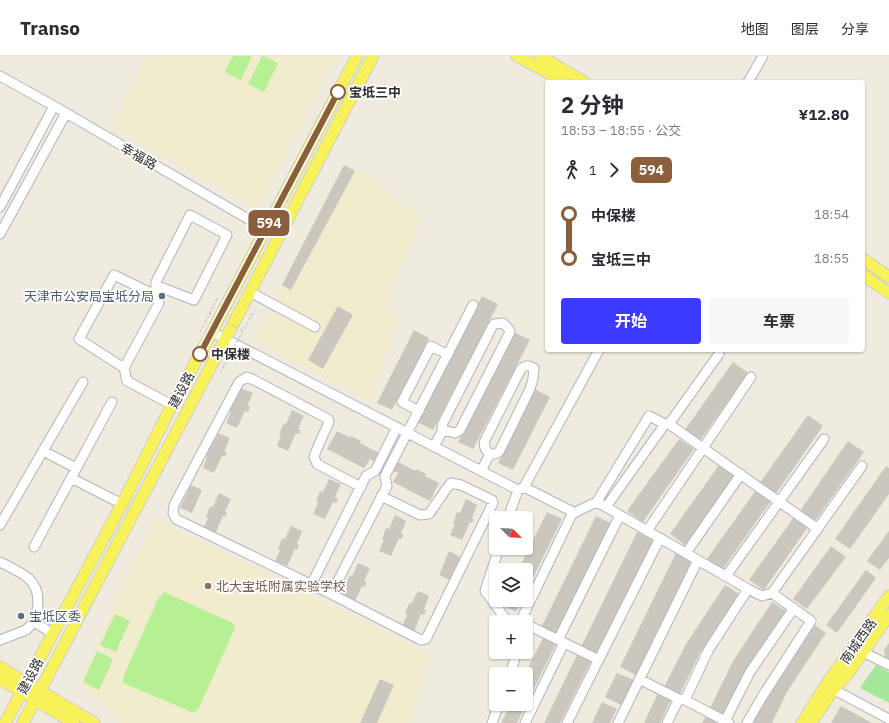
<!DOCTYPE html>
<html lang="zh">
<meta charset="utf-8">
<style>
body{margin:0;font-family:"IBM Plex Sans","Noto Sans SC",sans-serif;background:#f7f7f7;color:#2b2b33;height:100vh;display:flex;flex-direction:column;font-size:15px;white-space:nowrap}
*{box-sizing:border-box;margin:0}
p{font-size:13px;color:#7c7c81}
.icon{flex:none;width:22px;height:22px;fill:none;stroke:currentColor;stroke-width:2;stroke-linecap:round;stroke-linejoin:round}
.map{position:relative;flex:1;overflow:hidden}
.side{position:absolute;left:545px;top:24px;width:320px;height:272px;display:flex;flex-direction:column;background:#fff;border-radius:4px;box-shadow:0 1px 3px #0004}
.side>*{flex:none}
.badge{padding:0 8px;border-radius:6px;font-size:14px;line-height:26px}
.needle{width:26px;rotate:114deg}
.controls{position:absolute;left:489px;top:455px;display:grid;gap:8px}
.controls a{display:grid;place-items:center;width:44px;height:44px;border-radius:4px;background:#fff;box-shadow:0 1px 3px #0004;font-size:20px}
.map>.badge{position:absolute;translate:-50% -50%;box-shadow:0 0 0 2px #fff}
.legs{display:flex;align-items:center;gap:6px;height:44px;padding:0 16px;font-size:13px}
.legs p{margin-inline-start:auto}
.summary{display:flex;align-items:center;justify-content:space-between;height:68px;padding:0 16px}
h1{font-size:22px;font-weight:700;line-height:30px}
.button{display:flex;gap:8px;margin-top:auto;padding:8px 16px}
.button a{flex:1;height:46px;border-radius:4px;background:#3d3bff;color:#fff;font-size:16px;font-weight:700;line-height:46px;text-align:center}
.button a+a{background:#f7f7f7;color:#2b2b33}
ul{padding:0 16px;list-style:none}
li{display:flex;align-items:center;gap:14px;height:44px;font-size:15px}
li i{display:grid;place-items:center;width:6px;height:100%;margin:0 5px;background:currentColor}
li i::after{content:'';width:10px;height:10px;margin:-5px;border:3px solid;border-radius:50%;background:#fff}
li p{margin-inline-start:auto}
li:first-child i{background:linear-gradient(#0000 50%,currentColor 0)}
li:last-child i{background:linear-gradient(currentColor 50%,#0000 0)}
header{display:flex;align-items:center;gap:24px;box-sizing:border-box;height:56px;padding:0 20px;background:#fff;border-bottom:1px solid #e1e1e2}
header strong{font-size:19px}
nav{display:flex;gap:22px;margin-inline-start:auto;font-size:14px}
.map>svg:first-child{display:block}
</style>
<header>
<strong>Transo</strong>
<nav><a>地图</a><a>图层</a><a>分享</a></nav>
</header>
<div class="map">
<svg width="889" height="667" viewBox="0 0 889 667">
<rect width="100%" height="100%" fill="#efebdf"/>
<path fill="#f1eccd" d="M146,0h191l-80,153 -144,-81z
M361,114l9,5 51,43 -38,90 16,7 -29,86 -117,-61 29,-55 10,5 63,-119 4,2z
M155,462l274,136 -19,69h-288l-43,-41z"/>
<path fill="#a4e899" d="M876,609l13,7v31l-29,-15z"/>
<path fill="#b7ef94" d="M233,0h19l-11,24 -16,-8z
M262,0h2l14,7 -14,29 -16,-8z
M164,536l71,32 -1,6 -35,78 -5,5 -71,-30v-6l35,-78z
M115,558l15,7 -14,31 -16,-7z
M97,595l16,8 -14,31 -16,-8z"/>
<path fill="#cac8be" d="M344,109l11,6 -64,119 -9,-5z
M482,240l16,8 -65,126 -16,-8z
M338,250l15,9 -30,54 -15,-9z
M414,274l15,8 -37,72 -15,-7z
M514,276l16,8 -57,109 -15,-7z
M733,306l15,11 -49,69 -15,-11z
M241,332l12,5 -6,13 3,1 -2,5 -3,-1 -8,17 -11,-5 5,-11 -3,-1 5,-11 2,1z
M535,333l15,8 -37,73 -15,-7z
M292,354l12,6 -6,13 3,1 -2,4 -3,-1 -8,18 -11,-5 4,-11 -2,-1 5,-11 2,1z
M808,359l15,11 -48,69 -16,-11z
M337,375l14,7v-2l10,5 -1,2 19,10 -4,9 -5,-3 -6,9 -37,-19z
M218,377l12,5 -6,13 3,1 -2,5 -3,-1 -8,17 -11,-5 4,-11 -2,-1 5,-11 2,1z
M679,383l15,10 -51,73 -16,-11z
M848,385l16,11 -49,69 -15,-10z
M396,405l19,10 1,-2 10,5 -1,2 14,7 -9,18 -37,-19 5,-9 -6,-3z
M719,409l15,11 -49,69 -15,-11z
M886,410l3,2v26l-39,55 -15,-10z
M329,423l12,5 -6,13 3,1 -2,5 -3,-1 -8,17 -12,-5 5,-11 -2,-1 4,-11 3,1z
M191,429l11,5 -10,23 -12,-5z
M756,434l15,11 -49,69 -15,-11z
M219,437l12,6 -6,13 2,1 -2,4 -2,-1 -8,18 -12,-5 5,-11 -2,-1 4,-11 3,1z
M466,443l11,6 -5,13 2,1 -2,4 -2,-1 -8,18 -12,-5 5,-11 -2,-1 4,-11 3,1z
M547,456l15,7 -36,73v-22h-8z
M395,459l11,6 -5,13 3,1 -3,4 -2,-1 -8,18 -12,-5 5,-11 -2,-1 4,-11 3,1z
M596,460l15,7 -56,115 -15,-8z
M794,461l14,10 -44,63 -15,-10z
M291,470l11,5 -5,13 2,1 -2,5 -2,-1 -8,17 -12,-5 5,-11 -2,-1 4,-11 3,1z
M889,475v27l-9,12 -13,-9z
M637,476l16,8 -56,114 -16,-7z
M831,490l15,11 -39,52 -14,-10z
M449,495l11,6 -10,23 -11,-5z
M676,497l16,8 -56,114 -16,-8z
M358,507l12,5 -6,13 3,1 -2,5 -3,-1 -8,17 -11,-5 4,-11 -2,-1 5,-11 2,1z
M866,514l10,8 -39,55 -11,-8z
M725,529l14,9 -39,59 -21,43 -15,-9 22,-43z
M418,535l11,5 -5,13 2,1 -2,5 -3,-1 -7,18 -12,-6 5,-11 -2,-1 4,-11 2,1z
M504,544h18l-6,12 -15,-7z
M772,546l14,9 -39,59 -22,45 -15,-7 23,-47z
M812,567l14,10 -39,59 -15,31h-19l20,-40z
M543,582l13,6 -39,79h-16l10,-19h15v-30h-1z
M889,587v17l-4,-2 -1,-8z
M577,599l14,6 -31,62h-16z
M617,617l17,7 -13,25 -16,-8z
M380,623l14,6 -17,38h-17z
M658,637l13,7 -11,23h-16z
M602,646l15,7 -7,14h-18z
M841,650l31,17h-41z
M706,660l14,7h-18z"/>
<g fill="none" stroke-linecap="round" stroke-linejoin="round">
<g stroke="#b3b3c1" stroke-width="11">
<path id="minor" d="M0,20l54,30 225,131
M748,26l15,-26
M0,151l54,-101
M0,178l66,-121
M250,236l65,35
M212,276l306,158
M124,312l35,-65 -3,-13v-8l34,-67 37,20 -33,65 -34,-13 -9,6 -37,-18 -35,64 45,29 3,13 45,24
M419,355l-17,-9 29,-56 17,9
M669,368l50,-70
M434,390l9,-16 12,3 5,-3 50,-98 -1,-3 -6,-6 -9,1 -3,5 -48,94 -1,4 1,3
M43,395l33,17
M481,415l9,-17h4l5,-2 31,-63 3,-10 1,-11c-6,-3 -9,-3 -13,1l-36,71c-2,6 0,10 5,14
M71,422l51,26
M361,431l-44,-23 -3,-7 2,-6 13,-29 -1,-3 -74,-39 -7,-3 -8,5 -65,123 -1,8 3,6 155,75 90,46 5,-1 67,-136 -1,-3 -31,-15 -10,-2 -4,5 -18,26 -9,1 -39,-19
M524,431l49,25 -50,104 5,9 71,35
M596,447l53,-87 16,8h4l149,105
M606,451l59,-83
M572,458l20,-10 7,-1 149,86 14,7 10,-3 90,-127
M508,462l10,-28 6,-3 75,-137
M0,469l83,-143
M647,475l104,-154
M34,491l78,-145
M499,492l-14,43 23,31
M686,497l55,-79
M0,506c8,4 21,10 28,16 13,11 11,29 6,44
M726,520l98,-137
M311,529l55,-109 9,-5 22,-44
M331,538l56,-108 -2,-10 88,-171
M0,584l26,-10 8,-8 18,11
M558,584l62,-125
M863,596l26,13
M510,618l7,-22
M639,623l40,20 6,1 44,23
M827,630l62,33
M685,644l24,-51 39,-60
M492,667l7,-19
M525,667l39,-80
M567,667l93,-185
M618,667l80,-163
M667,667l12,-24
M724,667l26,-51 44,-64
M747,667l15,-26 49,-76 -39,-28"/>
</g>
<g stroke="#cdcdcd" stroke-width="13">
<path id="major" d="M517,0l30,16 16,10
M540,0l44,26
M863,203l26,18
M863,219l26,18
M0,611l94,56
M0,623l74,44
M5,667l117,-219 50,-99 40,-73 145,-276
M23,667l227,-431 123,-236
M802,667l24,-38 63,-89
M811,667l22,-33 16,-18 40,-57"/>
</g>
<path stroke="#cdcdcd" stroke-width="1.5" stroke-dasharray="3 2" stroke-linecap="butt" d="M200,276l18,-35"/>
<use href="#minor" stroke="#fff" stroke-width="9"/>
<use href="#major" stroke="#f8f25a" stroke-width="11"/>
<path stroke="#cdcdcd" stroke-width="1.5" stroke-dasharray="3 2" stroke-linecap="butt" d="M209,257l34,18
M220,317l34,-62"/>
</g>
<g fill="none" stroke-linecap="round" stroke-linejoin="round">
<g stroke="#fff" stroke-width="9">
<path id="line-1" d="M200,298l138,-262"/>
</g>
<use href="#line-1" stroke="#8b5e3c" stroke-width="6"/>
</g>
<g fill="#fff" stroke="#8b5e3c" stroke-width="2">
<circle cx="338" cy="36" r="7"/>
<circle cx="200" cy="298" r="7"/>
</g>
<g fill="#5c6f8a" stroke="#fff" stroke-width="1.5">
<circle cx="162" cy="240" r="4"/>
<circle cx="21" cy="560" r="4"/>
</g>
<circle fill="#8d6e63" stroke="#fff" stroke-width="1.5" cx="208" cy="530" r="4"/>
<g text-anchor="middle" stroke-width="3.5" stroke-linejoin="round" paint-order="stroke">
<g font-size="13" font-weight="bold" fill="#2d2d2d" stroke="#fff" text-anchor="start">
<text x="349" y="41">宝坻三中</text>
<text x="211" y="303">中保楼</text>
</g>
<g font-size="13" fill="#2d2d2d" stroke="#fff">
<text transform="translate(139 100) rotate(30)" y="5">幸福路</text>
<text transform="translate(181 334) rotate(-62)" y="5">建设路</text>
<text transform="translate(858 585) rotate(-55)" y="5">南城西路</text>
<text transform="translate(30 620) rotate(-62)" y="5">建设路</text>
</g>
<g font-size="13" fill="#4e5e75" stroke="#fff" text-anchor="end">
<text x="154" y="245">天津市公安局宝坻分局</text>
<text x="29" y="565" text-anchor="start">宝坻区委</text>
</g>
<g font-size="13" fill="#785e54" stroke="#fff" text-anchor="start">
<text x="216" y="535">北大宝坻附属实验学校</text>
</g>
</g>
</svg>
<div class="controls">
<a><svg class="needle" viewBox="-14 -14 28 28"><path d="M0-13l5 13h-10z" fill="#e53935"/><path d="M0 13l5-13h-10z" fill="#7c7c81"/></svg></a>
<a><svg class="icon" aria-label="layers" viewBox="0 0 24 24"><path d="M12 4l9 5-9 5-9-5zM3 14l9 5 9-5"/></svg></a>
<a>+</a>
<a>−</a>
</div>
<b class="badge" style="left:269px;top:167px;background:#8b5e3c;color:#fff">594</b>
<section class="side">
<div class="summary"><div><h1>2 分钟</h1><p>18:53 – 18:55 · 公交</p></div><b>¥12.80</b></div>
<div class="legs"><svg class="icon" aria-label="walk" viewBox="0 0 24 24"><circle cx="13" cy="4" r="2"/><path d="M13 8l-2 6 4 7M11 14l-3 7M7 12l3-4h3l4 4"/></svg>1<svg class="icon" aria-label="forward" viewBox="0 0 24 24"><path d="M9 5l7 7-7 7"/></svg><b class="badge" style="background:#8b5e3c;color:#fff">594</b></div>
<ul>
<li><i style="color:#8b5e3c"></i><b>中保楼</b><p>18:54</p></li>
<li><i style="color:#8b5e3c"></i><b>宝坻三中</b><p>18:55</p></li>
</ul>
<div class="button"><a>开始</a><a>车票</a></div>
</section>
</div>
